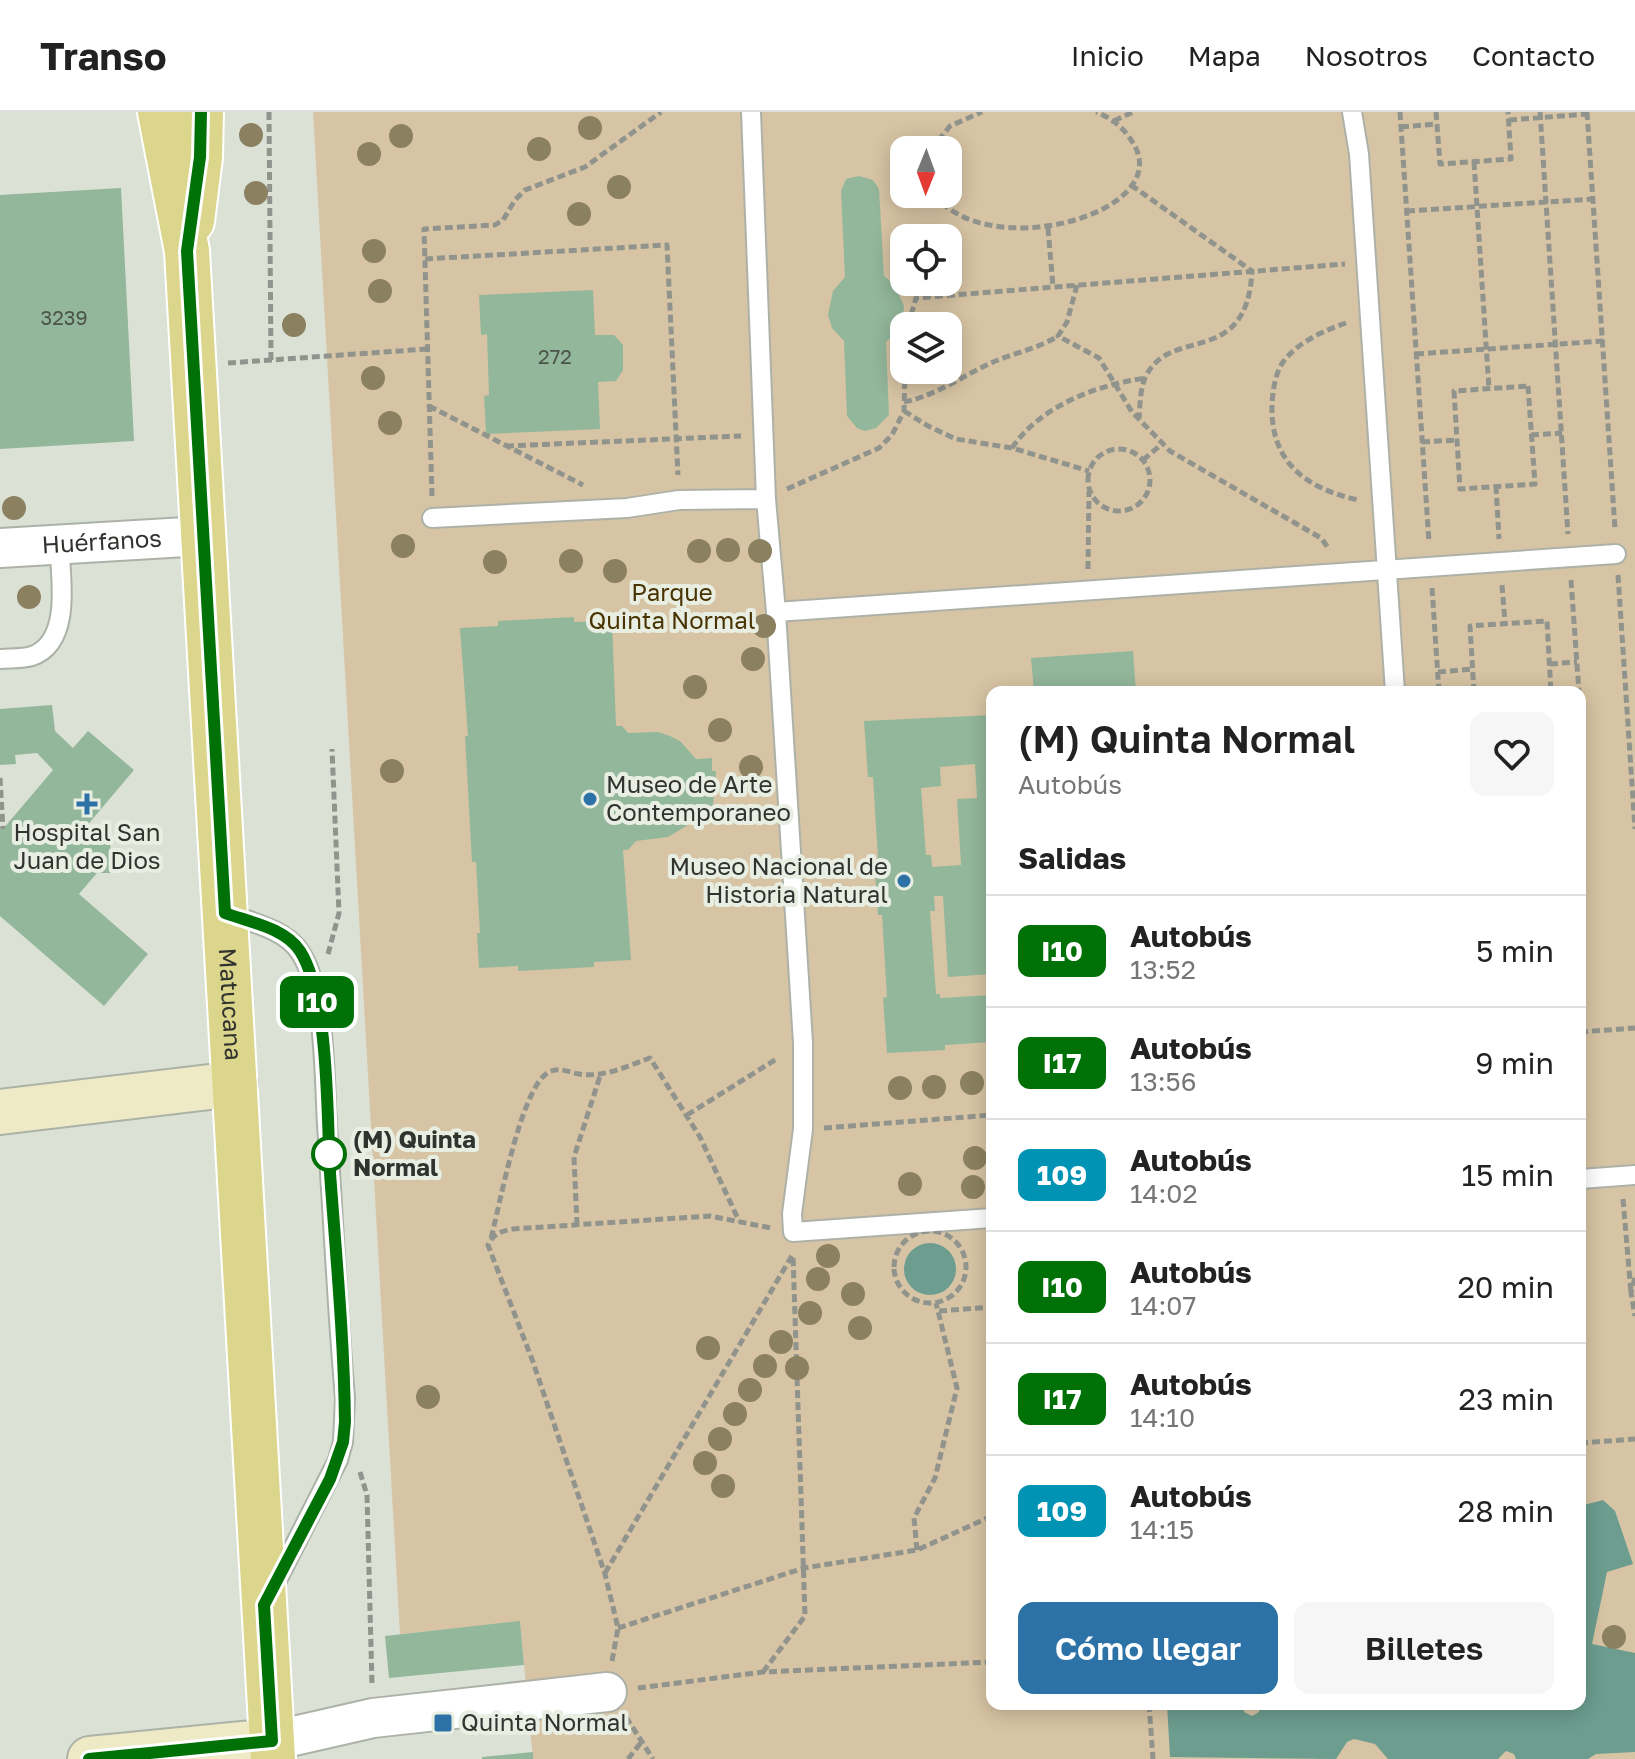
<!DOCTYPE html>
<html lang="es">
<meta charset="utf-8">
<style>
body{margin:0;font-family:"Golos Text",sans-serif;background:#f6f6f6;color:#222;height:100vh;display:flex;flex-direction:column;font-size:30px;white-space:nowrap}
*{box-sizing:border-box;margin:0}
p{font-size:26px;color:#767676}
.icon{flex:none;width:44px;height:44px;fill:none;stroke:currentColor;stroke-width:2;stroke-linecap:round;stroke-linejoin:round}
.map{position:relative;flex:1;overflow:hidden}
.drawer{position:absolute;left:986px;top:574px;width:600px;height:1024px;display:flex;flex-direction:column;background:#fff;border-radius:16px;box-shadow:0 4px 20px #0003}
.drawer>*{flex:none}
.badge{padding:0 16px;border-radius:12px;font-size:28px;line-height:52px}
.needle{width:52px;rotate:181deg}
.tools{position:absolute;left:890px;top:24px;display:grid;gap:16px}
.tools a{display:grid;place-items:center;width:72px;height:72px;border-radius:16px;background:#fff;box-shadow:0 4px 20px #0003;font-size:40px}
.map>.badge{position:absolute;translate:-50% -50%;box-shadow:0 0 0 4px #fff}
h2{padding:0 32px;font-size:30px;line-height:72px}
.round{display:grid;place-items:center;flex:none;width:84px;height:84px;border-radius:16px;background:#f6f6f6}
.overview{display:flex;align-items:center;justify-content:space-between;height:136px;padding:0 32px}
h1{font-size:38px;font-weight:600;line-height:60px}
.action{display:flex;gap:16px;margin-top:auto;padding:16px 32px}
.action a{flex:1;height:92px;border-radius:16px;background:#2d72a7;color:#fff;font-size:32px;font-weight:600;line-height:92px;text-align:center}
.action a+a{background:#f6f6f6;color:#222}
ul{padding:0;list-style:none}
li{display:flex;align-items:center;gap:24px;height:112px;padding:0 32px;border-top:2px solid #e0e0e0}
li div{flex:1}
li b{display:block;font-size:30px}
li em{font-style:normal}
li .badge{min-width:88px;font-weight:700;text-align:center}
header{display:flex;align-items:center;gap:48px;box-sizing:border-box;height:112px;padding:0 40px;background:#fff;border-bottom:2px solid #e0e0e0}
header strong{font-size:38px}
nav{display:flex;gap:44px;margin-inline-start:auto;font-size:28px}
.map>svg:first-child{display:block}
</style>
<header>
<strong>Transo</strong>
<nav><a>Inicio</a><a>Mapa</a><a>Nosotros</a><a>Contacto</a></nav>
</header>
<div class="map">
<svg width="1635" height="1647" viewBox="0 0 1635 1647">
<rect width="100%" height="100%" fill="#dce1d6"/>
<path fill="#d7c4a4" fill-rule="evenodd" d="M313,0h1322v1647h-1102l-13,-137 -120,12zM904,38h44v44h-44zM904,126h44v44h-44zM904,214h44v44h-44zM992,580h588v1012h-588z"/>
<path fill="#6c9d8f" d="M904 1157a26 26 0 1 1 52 0a26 26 0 1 1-52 0Z
M1603,1388l12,11 18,53 -26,8 -15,72 43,9v99l-39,2 -8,5h-72l-2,-5 -8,-3 -8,8h-110l-13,-15 -21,-5 -7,3 -11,17 -166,-2 -3,-53h76l1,8 8,4 7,-4 1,-8h320v-198z"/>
<path fill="#93b79b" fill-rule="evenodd" d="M859,64l14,4 6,9 5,87 10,8 10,22 -1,12 -5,12 -12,12 3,73 -13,13 -11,3 -8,-3 -10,-12 -3,-75 -12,-13 -4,-13 5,-24 12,-14 -4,-86 5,-12z
M121,76l13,253 -134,8v-254z
M593,178l2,45h19l9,10v25l-7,11 -18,1 2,47 -114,5 -2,-38 5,-1 -2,-61 -6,1 -2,-40z
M574,505v5l38,-1 4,105h6l6,7 30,-1 12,4 10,5 16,18 16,-1v13h4l-3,35h-14l-11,19 -20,12 -32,4 -8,9h-5l8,110 -37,2v5l-76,4v-5l-39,2 -2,-35h3l-4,-71h-4l-7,-126h3l-8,-108 38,-2v-5z
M1133,539l3,41h-102l-3,-34z
M52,593l3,26 18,17 15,-17 46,39 -49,58 25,-1 1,46h-14l-18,21 69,60 -44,52 -104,-90v-89l3,2 50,-59 -16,-17 -22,2 1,9 -16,1v-56z
M992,603v259l-44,3 -5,-81h-9l1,15h-5l6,83h4v4l52,-3v47l-47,3v5l-58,3 -4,-55 4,-1 -5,-82h-4l-4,-57h4l-5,-81h-5l-4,-56zM975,652l2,34 -20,1 4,66 -29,2 -1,-12h-5l-5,-67 20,-2 -1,-19z
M520,1509l4,44 -135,13 -4,-42z
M533,1640v7h-51v-2z"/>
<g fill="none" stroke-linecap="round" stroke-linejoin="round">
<g stroke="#adb2a8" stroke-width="22">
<path id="lane" d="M751,0l15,387 10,113 27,431v86l-11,85 1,18 199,-14
M1352,0l7,42 36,538
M432,406l195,-10 52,-8 87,-1
M776,500l840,-58
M0,547c10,-1 23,0 32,-3 40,-14 29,-78 27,-111
M226,801c24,9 59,16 74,39 26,40 24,124 27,172 6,91 10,183 18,274l-2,44 -5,18 -65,128
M1580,1067l55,-4"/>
</g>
<g stroke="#adb2a8" stroke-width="42">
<g id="street">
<path id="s1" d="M0,436l203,-12"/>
<path d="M272,1629l101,-23 234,-26"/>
</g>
</g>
<g stroke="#adb2a8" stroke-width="48">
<path id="secondary" d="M0,1000l235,-28
M90,1647l182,-18"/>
</g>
<g stroke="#fff" stroke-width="48">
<g id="primary">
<path id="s2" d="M160,0l27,139 86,1508"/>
<path d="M192,109l8,-64 1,-45"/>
</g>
</g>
<path stroke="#91948d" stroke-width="5" stroke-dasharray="8 4" stroke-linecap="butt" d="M269,0l2,248
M1400,0l29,430
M1436,0l4,52 71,-5 -3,-47
M1540,0l28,422
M1587,0l28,417
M1509,8l78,-6
M1114,9l19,-9
M1401,15l36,-3
M931,38l19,-24 32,-14
M1474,50l15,227
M1131,73l121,86c-5,98 -81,54 -106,105 -6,12 -6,29 -7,43
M934,82c53,71 243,19 199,-51 -8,-14 -21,-25 -37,-31
M1407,99l186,-12
M1048,116l5,59
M425,147l242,-14 11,230
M1077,173l-10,37 -9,14 41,22 33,54 38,39 151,87 8,11
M1346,211c-23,8 -48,19 -63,39 -8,12 -10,28 -11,42 -2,58 33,84 86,96
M908,214l8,-28 429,-34
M1416,242l187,-13
M228,251l199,-14
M1528,274l7,98 -75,5 -6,-98z
M904,290c35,-7 62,-29 94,-42 20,-8 41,-12 60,-24
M429,294l154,79
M904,299l24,15 28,13 56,9 77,23
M1531,323l31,-2
M1422,330l35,-2
M506,334l235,-10
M1012,336c28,-42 85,-63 133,-70
M1088 368a31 31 0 1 1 62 0a31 31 0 1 1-62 0Z
M1143,348l19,-16
M1496,374l3,53
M787,377l92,-41 13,-13 12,-24 1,-41
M432,384l-8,-267 71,-4 8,-5 12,-20 10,-10 60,-23 76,-55
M1088,457l1,-78
M1618,463l17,254
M1571,468l8,112
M1502,473l3,38
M1432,476l7,104
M1550,552l27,-2
M1438,560l35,-3
M1474,580l-4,-66 77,-5 4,71
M1580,597l2,33h-2
M0,666l3,51
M328,842l11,-41 -7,-164
M1580,920l55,-4
M687,1003l91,-57
M824,1016l168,-13
M1623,1087l8,94
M577,1113l-3,-68 26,-81
M894 1155a36 36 0 1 1 72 0a36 36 0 1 1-72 0Z
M491,1126c9,-33 30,-152 58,-166 10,-5 20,0 30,2 25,4 48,-8 71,-16l50,79 39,84
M1635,1166l-4,15 4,23
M939,1199l53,-4
M1580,1331l55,-4
M360,1360l7,23 5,190
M917,1438l-3,-32 21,-40 22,-90 -21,-85
M605,1461l188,-319
M618,1516l186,-60 113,-18 75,-34
M612,1549l6,-33 -13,-54 -72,-212 -45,-117c5,-11 13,-14 25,-16l197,-13 61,12
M763,1560l42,-56 -12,-360
M638,1576l125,-16 229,-10
M1149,1592l4,55
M626,1605l27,42
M628,1647l15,-19"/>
<use href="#lane" stroke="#fff" stroke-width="18"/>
<use href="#street" stroke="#fff" stroke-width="38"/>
<use href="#secondary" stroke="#edeac5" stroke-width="44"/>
<use href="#primary" stroke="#dbd68b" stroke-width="44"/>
</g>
<g fill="#8b8160">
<circle cx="590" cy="16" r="12"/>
<circle cx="251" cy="23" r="12"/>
<circle cx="401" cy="24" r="12"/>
<circle cx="539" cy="37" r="12"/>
<circle cx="369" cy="42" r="12"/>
<circle cx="619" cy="75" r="12"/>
<circle cx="256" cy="81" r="12"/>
<circle cx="579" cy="102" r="12"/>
<circle cx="374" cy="139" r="12"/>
<circle cx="380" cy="179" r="12"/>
<circle cx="294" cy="213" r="12"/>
<circle cx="373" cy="266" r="12"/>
<circle cx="390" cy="311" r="12"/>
<circle cx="14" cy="396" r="12"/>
<circle cx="403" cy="434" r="12"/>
<circle cx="728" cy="438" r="12"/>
<circle cx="699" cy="439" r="12"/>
<circle cx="760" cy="439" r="12"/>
<circle cx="571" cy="449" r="12"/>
<circle cx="495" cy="450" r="12"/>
<circle cx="615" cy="459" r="12"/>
<circle cx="29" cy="485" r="12"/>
<circle cx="764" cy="514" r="12"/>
<circle cx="753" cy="547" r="12"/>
<circle cx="695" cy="575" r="12"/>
<circle cx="720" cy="618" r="12"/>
<circle cx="751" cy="655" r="12"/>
<circle cx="392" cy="659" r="12"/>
<circle cx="972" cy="971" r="12"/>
<circle cx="934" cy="975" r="12"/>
<circle cx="900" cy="976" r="12"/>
<circle cx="975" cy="1046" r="12"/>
<circle cx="910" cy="1072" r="12"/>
<circle cx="973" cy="1075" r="12"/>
<circle cx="828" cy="1144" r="12"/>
<circle cx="818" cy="1167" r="12"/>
<circle cx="853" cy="1182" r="12"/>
<circle cx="810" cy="1201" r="12"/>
<circle cx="860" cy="1216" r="12"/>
<circle cx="781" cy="1230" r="12"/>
<circle cx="708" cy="1236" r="12"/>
<circle cx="765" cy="1254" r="12"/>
<circle cx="797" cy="1256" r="12"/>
<circle cx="750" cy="1278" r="12"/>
<circle cx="428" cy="1285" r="12"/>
<circle cx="735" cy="1302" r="12"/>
<circle cx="720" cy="1327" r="12"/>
<circle cx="705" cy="1351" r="12"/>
<circle cx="723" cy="1374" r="12"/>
<circle cx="1614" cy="1525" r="12"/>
</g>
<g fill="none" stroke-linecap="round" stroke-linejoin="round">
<g stroke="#fff" stroke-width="18">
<path id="line" d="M89,1647l183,-18 -8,-136 66,-126 13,-37 2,-20c-1,-83 -9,-167 -15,-249 -3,-56 -1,-177 -30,-222 -15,-23 -51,-29 -75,-38l-38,-662 13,-94 1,-45"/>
</g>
<use href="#line" stroke="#007106" stroke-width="12"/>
</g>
<g fill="#2d72a7" stroke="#e9eee3" stroke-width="3">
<circle cx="590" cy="687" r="8"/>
<path d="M83 680h8v8h8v8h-8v8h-8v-8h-8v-8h8z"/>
<circle cx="904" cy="769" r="8"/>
<rect x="433" y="1601" width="20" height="20" rx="4"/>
</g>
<circle fill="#fff" stroke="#007106" stroke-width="4" cx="329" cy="1042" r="16"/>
<g text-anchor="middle" stroke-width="8" stroke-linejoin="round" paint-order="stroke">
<g font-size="20" fill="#4a544a">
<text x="64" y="213">3239</text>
<text x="555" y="252">272</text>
</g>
<g font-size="24" fill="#31332f" stroke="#e9eee3">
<text dy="8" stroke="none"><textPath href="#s1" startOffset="102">Huérfanos</textPath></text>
<text dy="8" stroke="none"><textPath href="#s2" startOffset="896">Matucana</textPath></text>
</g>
<g font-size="24" fill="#493300" stroke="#e9eee3">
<text x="672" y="489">Parque<tspan x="672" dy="28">Quinta Normal</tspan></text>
</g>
<g font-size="24" fill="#31332f" stroke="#e9eee3" text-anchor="start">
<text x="606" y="681">Museo de Arte<tspan x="606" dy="28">Contemporaneo</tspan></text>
<text x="87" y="729" text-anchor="middle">Hospital San<tspan x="87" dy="28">Juan de Dios</tspan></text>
<text x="888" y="763" text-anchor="end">Museo Nacional de<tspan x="888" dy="28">Historia Natural</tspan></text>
<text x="461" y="1619">Quinta Normal</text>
</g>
<g font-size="24" font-weight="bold" fill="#31332f" stroke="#e9eee3" text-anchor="start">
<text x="353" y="1036">(M) Quinta<tspan x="353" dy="28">Normal</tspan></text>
</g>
</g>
</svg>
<div class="tools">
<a><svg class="needle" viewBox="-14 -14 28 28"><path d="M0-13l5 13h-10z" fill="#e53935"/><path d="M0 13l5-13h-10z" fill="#767676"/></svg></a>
<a><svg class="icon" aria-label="locate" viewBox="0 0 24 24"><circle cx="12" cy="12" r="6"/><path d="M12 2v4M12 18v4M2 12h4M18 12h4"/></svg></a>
<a><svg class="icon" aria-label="layers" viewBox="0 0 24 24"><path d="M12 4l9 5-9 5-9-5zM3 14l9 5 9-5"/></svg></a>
</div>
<b class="badge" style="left:317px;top:890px;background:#007106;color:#fff">I10</b>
<section class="drawer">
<div class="overview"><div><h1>(M) Quinta Normal</h1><p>Autobús</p></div><a class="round"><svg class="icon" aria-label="heart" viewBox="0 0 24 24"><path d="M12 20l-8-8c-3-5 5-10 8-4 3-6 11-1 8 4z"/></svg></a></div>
<h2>Salidas</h2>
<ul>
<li><span class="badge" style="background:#007106;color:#fff">I10</span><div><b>Autobús</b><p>13:52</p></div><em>5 min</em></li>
<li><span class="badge" style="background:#007106;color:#fff">I17</span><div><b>Autobús</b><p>13:56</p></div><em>9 min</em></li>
<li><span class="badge" style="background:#0093b3;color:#fff">109</span><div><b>Autobús</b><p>14:02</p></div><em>15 min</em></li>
<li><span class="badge" style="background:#007106;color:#fff">I10</span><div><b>Autobús</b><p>14:07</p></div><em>20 min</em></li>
<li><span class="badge" style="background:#007106;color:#fff">I17</span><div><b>Autobús</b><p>14:10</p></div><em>23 min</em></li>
<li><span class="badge" style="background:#0093b3;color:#fff">109</span><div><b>Autobús</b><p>14:15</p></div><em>28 min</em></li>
</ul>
<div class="action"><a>Cómo llegar</a><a>Billetes</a></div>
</section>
</div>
